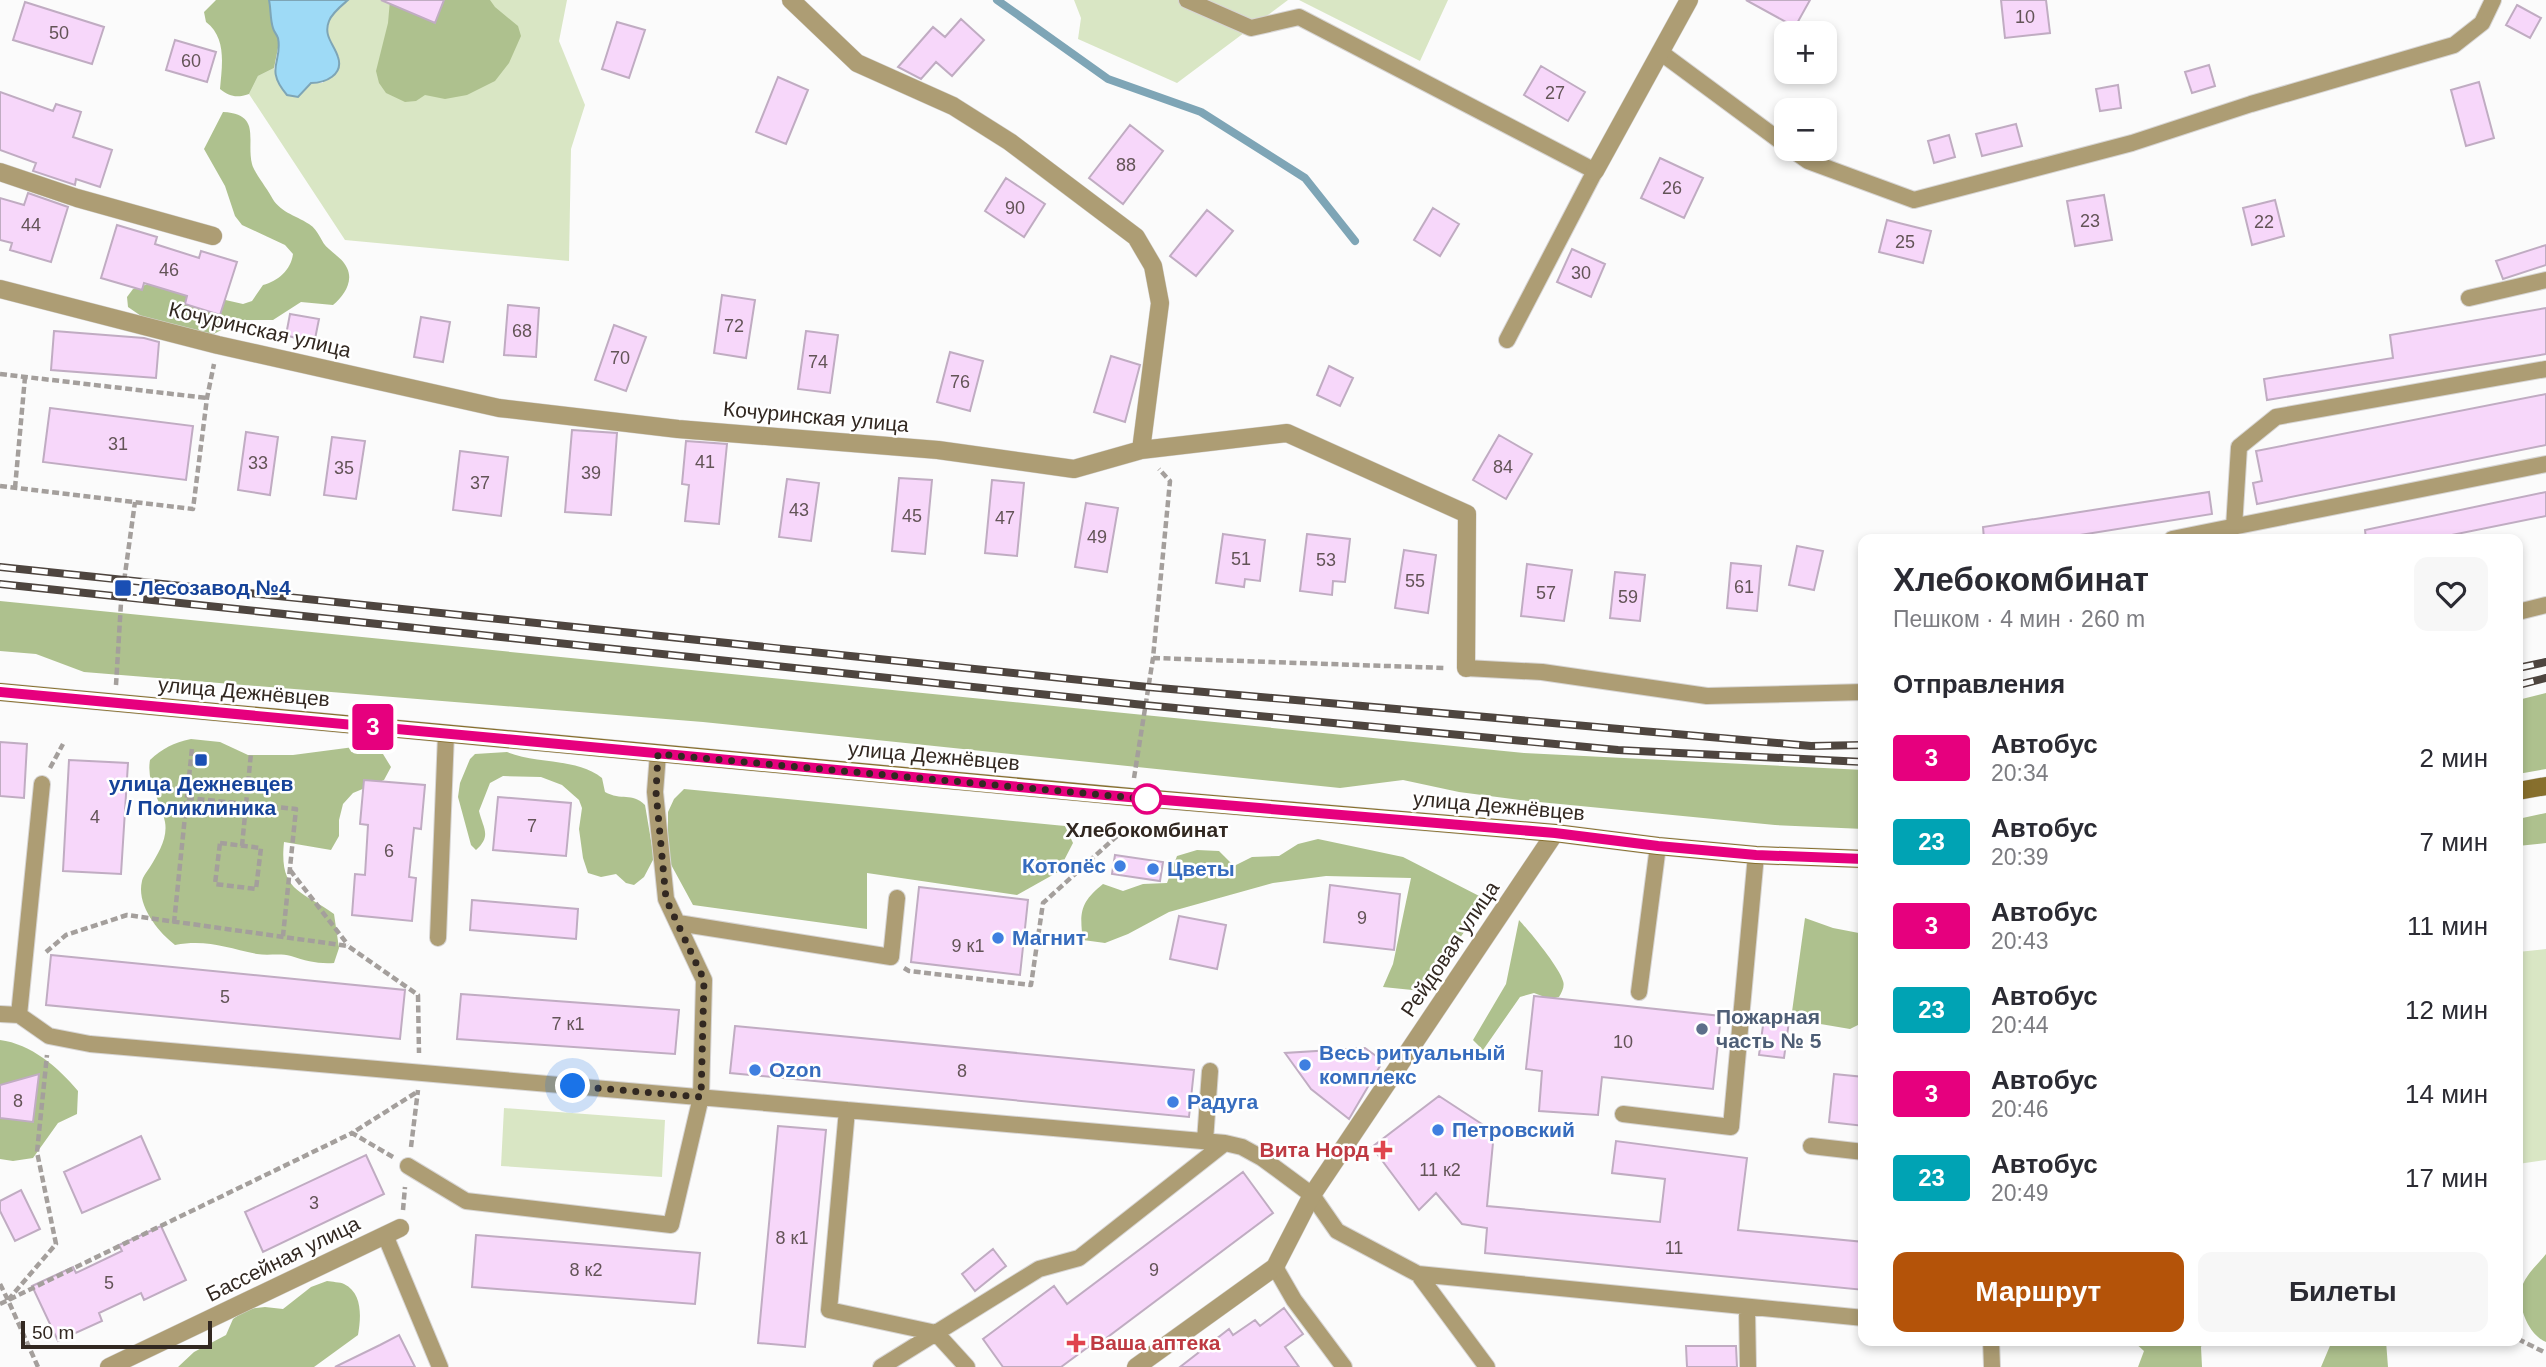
<!DOCTYPE html>
<html lang="ru">
<meta charset="utf-8">
<style>
body{margin:0;font-family:Arial,sans-serif;background:#f7f7f7;color:#2b2b33;height:100vh;display:flex;flex-direction:column;font-size:26px;white-space:nowrap}
*{box-sizing:border-box;margin:0}
p{font-size:23px;color:#7c7c81}
.icon{flex:none;width:38px;height:38px;fill:none;stroke:currentColor;stroke-width:2;stroke-linecap:round;stroke-linejoin:round}
.map{position:relative;flex:1;overflow:hidden}
.details{position:absolute;left:1858px;top:534px;width:665px;height:812px;display:flex;flex-direction:column;background:#fff;border-radius:14px;box-shadow:0 4px 10px #0003}
.details>*{flex:none}
.badge{padding:0 14px;border-radius:5px;font-size:24px;line-height:46px}
.buttons{position:absolute;left:1774px;top:21px;display:grid;gap:14px}
.buttons a{display:grid;place-items:center;width:63px;height:63px;border-radius:14px;background:#fff;box-shadow:0 4px 10px #0003;font-size:35px}
.scale{position:absolute;left:21px;bottom:18px;width:191px;box-sizing:border-box;padding-left:7px;border:4px solid #322821;border-top:0;font-size:19px;line-height:24px;white-space:nowrap;color:#322821;-webkit-text-stroke:5px #fff;paint-order:stroke}
.you{position:absolute;width:35px;height:35px;margin:-18px;border:5px solid #fff;border-radius:50%;background:#1a73e8;box-shadow:0 0 0 10px #1a73e833}
.map>.badge{position:absolute;translate:-50% -50%;box-shadow:0 0 0 4px #fff}
h2{padding:0 35px;font-size:26px;line-height:63px}
.round{display:grid;place-items:center;flex:none;width:74px;height:74px;border-radius:14px;background:#f7f7f7}
.headline{display:flex;align-items:center;justify-content:space-between;height:119px;padding:0 35px}
h1{font-size:33px;font-weight:600;line-height:52px}
.button{display:flex;gap:14px;margin-top:auto;padding:14px 35px}
.button a{flex:1;height:80px;border-radius:14px;background:#b45309;color:#fff;font-size:28px;font-weight:600;line-height:80px;text-align:center}
.button a+a{background:#f7f7f7;color:#2b2b33}
ul{padding:0;list-style:none}
li{display:flex;align-items:center;gap:21px;height:84px;padding:0 35px}
li div{flex:1}
li b{display:block;font-size:26px}
li em{font-style:normal}
li .badge{min-width:77px;font-weight:700;text-align:center}
.map>svg:first-child{display:block}
</style>
<div class="map">
<svg width="2546" height="1367" viewBox="0 0 2546 1367">
<rect width="100%" height="100%" fill="#fbfbfb"/>
<path fill="#d9e6c4" d="M348,0h219l-8,41 26,64 -14,44 -2,112 -224,-21 -96,-146 9,-18 16,-8 3,10 10,17 10,2 14,-14h12l6,-64z
M1074,0h214l-111,83 -99,-44 3,-21z
M1299,0h149l-28,61z
M2546,949v211l-28,4v-212z
M504,1108l161,12 -3,57 -161,-11z"/>
<path fill="#aec18e" d="M216,0h53l4,28 5,9v11l-4,20 -16,8 -9,18c-12,4 -19,3 -29,-5 2,-24 7,-51 -14,-67l-2,-10z
M390,0h100l5,7 23,19 3,10 -12,27 -14,18 -28,14 -22,4 -20,-4 -9,6 -11,1 -19,-9 -7,-10 -3,-12 12,-48z
M223,112c39,2 23,28 29,52 2,8 14,23 19,32 8,16 24,19 38,28 11,7 11,18 20,25 6,6 14,10 18,19 7,14 -4,29 -14,37l-32,-3 -28,18h-33l-30,16 -66,-18 -16,-11 -1,-10 6,-8 18,-6 92,21 9,-3 11,-16c15,-4 28,-15 30,-31l-8,-9 -43,-20 -7,-9 -10,-30 -21,-37z
M0,601l1524,152 340,17v59l-89,-4 -255,-25 -61,-8 -56,-12 -63,8 -637,-66 -619,-50 -48,-18 -36,-3z
M2546,693v76l-28,5v-74z
M191,739l29,3 28,13h45l61,-8 29,7 8,13 -7,13 -31,13 -10,11 -4,16v16l-8,14 -47,-8c-5,49 16,48 50,72l5,34 -5,15c-16,1 -28,-2 -43,-7 -11,-3 -23,0 -34,-2 -30,-6 -50,-15 -82,-9 -17,-13 -39,-40 -33,-64 1,-5 5,-9 8,-14 8,-13 18,-29 15,-45 -4,-22 -19,-38 -15,-62 13,-12 23,-17 41,-21z
M507,752c29,12 71,6 95,26l3,14c16,9 27,0 40,13l9,53 -10,19 -10,8 -8,-2 -10,-9 -15,3 -13,-4 -5,-15 -4,-29 3,-21 -3,-8 -17,-15 -21,-8 -38,-1 -13,7 -11,28c4,17 13,25 -3,39l-5,-5 -13,-48 2,-14 10,-24 5,-5z
M684,789l381,37 8,17 -15,29 -41,23 -150,-22v56l-174,-24 -25,-46v-47l6,-13z
M2546,813v30l-28,3v-27z
M1318,839l85,18 84,43 -65,91 -39,-4 10,-23 18,-86 -85,-2 -53,7 -104,29 -41,22 -23,9 -22,-3c-4,-29 -2,-38 20,-56l20,7 20,-7 24,-1 10,-27 20,-6 22,1 15,15 18,-9 27,-1 19,-12z
M1805,918l28,10 31,6v88l-14,7 -59,-10z
M1519,920c11,12 40,47 44,61 2,5 -1,11 -4,16l-9,2 -16,-6 -14,4 -37,53 -10,-10 33,-56z
M0,1040c31,4 58,27 78,51l-1,23 -19,9 -25,35 -20,3 -13,-2z
M2546,1254v88c-17,-7 -28,-34 -25,-52 3,-14 17,-26 25,-36z
M327,1281c5,1 13,1 17,3 19,9 17,34 14,51l-44,32h-136l16,-15 32,-17 7,-16 14,-10 18,-2 18,2 28,-22z
M2133,1341h71l-3,6 1,20h-64l6,-16z
M2332,1341h54l2,26h-67z"/>
<path fill="#9edaf6" stroke="#7ea5b6" stroke-width="2" d="M269,0h79c-7,6 -16,13 -19,21 -6,15 5,23 9,36 6,18 -13,26 -27,26l-13,14 -11,-2c-23,-27 -4,-33 -9,-57 -2,-5 -4,-6 -5,-10 -3,-9 -2,-19 -4,-28z"/>
<g fill="none" stroke-linecap="round" stroke-linejoin="round">
<path stroke="#7ea5b6" stroke-width="8" d="M997,0l111,79 93,33 104,66 50,63"/>
</g>
<path fill="#f7d7fa" stroke="#c0acc2" stroke-width="2" d="M381,0h63l-9,23z
M1746,0h64l-15,27z
M2001,0h45l4,33 -45,5z
M25,2l79,25 -12,37 -79,-24z
M2517,5l24,13 -11,20 -24,-13z
M961,19l23,21 -32,36 -16,-14 -15,17 -23,-12 35,-40 12,10z
M617,22l28,8 -16,48 -27,-9z
M175,40l41,12 -9,30 -41,-12z
M2209,65l6,21 -23,7 -7,-21z
M1541,66l44,26 -17,29 -44,-26z
M778,77l30,13 -22,54 -30,-12z
M2479,82l15,56 -28,8 -15,-56z
M2118,85l3,23 -21,3 -4,-22z
M0,92l53,19 3,-7 25,8 -8,25 39,13 -12,37 -24,-8 -1,6 -42,-14 3,-8 -36,-13z
M2016,124l6,22 -40,10 -6,-22z
M1130,125l33,26 -40,53 -34,-26z
M1949,135l6,22 -21,6 -6,-22z
M1660,158l43,20 -19,40 -43,-20z
M1006,178l39,26 -21,33 -39,-26z
M28,193l40,14 -17,55 -41,-12 2,-7 -12,-3v-42l24,7z
M2104,195l8,45 -37,6 -8,-45z
M2275,200l9,36 -32,9 -9,-37z
M1433,208l26,16 -19,32 -26,-16z
M1207,210l26,21 -37,45 -26,-20z
M1887,220l44,11 -8,32 -44,-11z
M117,225l40,12 -2,7 44,14 2,-7 36,11 -17,53 -35,-11 2,-8 -43,-13 -2,7 -41,-12z
M2546,245v20l-43,14 -7,-18z
M1572,249l33,15 -14,33 -34,-15z
M722,295l33,5 -9,58 -32,-5z
M508,305l31,3 -3,49 -32,-2z
M2546,308v46l-279,46 -3,-21 129,-21 -3,-23z
M290,314l29,5 -5,25 -28,-9z
M421,317l29,5 -7,40 -29,-5z
M614,325l32,12 -20,54 -31,-11z
M54,331l90,7 15,4 -3,36 -105,-8z
M806,331l32,4 -8,58 -32,-4z
M950,352l33,9 -13,50 -33,-9z
M1111,356l29,9 -15,57 -31,-10z
M1329,366l24,12 -13,28 -23,-11z
M2546,394v51l-289,59 -4,-21 9,-2 -6,-30z
M50,408l143,18 -7,54 -143,-18z
M572,430l45,3 -6,82 -46,-3z
M246,432l32,5 -8,58 -32,-5z
M1499,435l33,19 -26,45 -33,-19z
M332,437l33,4 -9,58 -32,-4z
M686,441l41,3 -8,80 -34,-3 4,-36 -7,-1z
M460,451l48,6 -7,59 -48,-6z
M899,478l33,2 -7,74 -33,-3z
M787,479l32,4 -8,58 -32,-4z
M992,480l32,3 -7,73 -32,-3z
M2209,492l3,22 -157,25h-71l-1,-12z
M2546,492v24l-114,23h-66l-1,-9z
M1086,503l32,5 -11,64 -32,-5z
M1223,534l42,6 -5,41 -15,-2 -1,8 -28,-4z
M1307,534l43,5 -5,43 -12,-1 -1,14 -32,-4z
M1797,546l26,5 -9,39 -25,-5z
M1404,550l32,5 -8,58 -33,-5z
M1731,563l30,3 -4,45 -30,-3z
M1527,564l45,6 -8,51 -43,-5z
M1615,572l30,3 -5,46 -30,-3z
M0,742l27,2 -3,54 -24,-2z
M69,760l59,3 -7,111 -58,-3z
M364,780l61,5 -4,44 -7,-1 -5,49 7,1 -4,43 -60,-6 3,-41 10,1 3,-50 -8,-1z
M498,797l73,6 -5,53 -73,-6z
M1115,855l48,7 -3,19 -48,-7z
M1330,885l70,9 -6,56 -70,-8z
M919,887l109,13 -8,75 -109,-13z
M472,900l106,9 -2,30 -106,-9z
M1179,916l47,9 -9,44 -47,-10z
M51,955l354,35 -5,49 -354,-34z
M461,994l218,16 -4,44 -218,-15z
M1534,996l187,20 -8,73 -111,-12 -4,38 -59,-4 3,-40 -16,-2z
M1764,1018l25,3 -5,37 -25,-3z
M735,1026l459,44 -5,47 -459,-44z
M1365,1048l18,13 -34,58 -38,-30 -26,-36z
M39,1074l-6,48 -33,-4v-33z
M1834,1074l30,3v49l-35,-4z
M1439,1096l55,36 -7,74 173,16 5,-43 -53,-6 4,-32 131,17 -9,72 126,12v48l-379,-37 2,-25 -25,-4 -26,-31 -17,17 -47,-63z
M778,1126l48,4 -21,217 -47,-4z
M141,1136l19,43 -78,34 -18,-41z
M366,1155l18,39 -121,58 -18,-40z
M1243,1172l30,41 -176,132 -2,-3 -34,25h-58l-20,-28 71,-53 13,18z
M21,1190l19,39 -25,12 -15,-30v-10z
M161,1226l25,54 -42,20 -3,-7 -42,20 3,8 -44,20 -26,-55 41,-19 3,6 46,-22 -3,-6z
M476,1235l224,18 -5,51 -223,-17z
M993,1249l13,17 -31,25 -13,-17z
M1284,1308l19,26 -18,13 14,20h-119l49,-38 4,6 22,-15 5,6z
M399,1335l16,32h-80l45,-22z
M1686,1346h50l1,21h-50z"/>
<g fill="none" stroke-linecap="round" stroke-linejoin="round">
<g stroke="#d7d5d4" stroke-width="18">
<path id="service" d="M1187,0l64,28 48,-11 296,154 -88,169
M1660,52l127,94
M1791,149l17,12 106,39 218,-57 119,-39 203,-59 28,-22 11,-23
M2469,298l77,-18
M2234,527l5,-80 37,-30 270,-48
M2172,539l374,-75
M2518,612l28,-7
M1466,668l76,4 165,24 157,-4
M678,923l213,34 6,-59
M438,938l8,-204
M1639,992l19,-146
M0,1014l19,1 30,21 41,8 1135,99
M19,1015l23,-231
M847,1110l-18,200 107,23 31,34
M1623,1114l108,13 25,-272
M1205,1141l5,-70
M1811,1146l53,6
M408,1166l58,35 205,24 30,-128 3,-117 -38,-81 -11,-107 3,-38
M385,1235l55,132
M1275,1267l19,33 50,67
M1418,1274l69,93
M1747,1308l1,59
M1991,1340l1,27
M881,1367l158,-98 40,-11 146,-115 17,4 20,11 50,37 25,36 81,43 446,44"/>
</g>
<g stroke="#d7d5d4" stroke-width="19">
<path id="minor" d="M791,0l66,63 96,43 57,36 126,95 17,29 7,37 -19,147
M1595,171l94,-171
M0,172l77,26 136,38
M0,289l218,56 281,63 179,21 260,21 136,19 67,-19 146,-17 180,81 -1,154
M109,1367l291,-139
M1136,1367l139,-100 37,-72 243,-362"/>
</g>
<g stroke="#d7d5d4" stroke-width="19">
<path id="secondary" d="M0,692l1131,105 424,36 103,13 98,9 108,4
M2518,791l28,-5"/>
</g>
<path stroke="#a49f9c" stroke-width="4.5" stroke-dasharray="7 3.5" stroke-linecap="butt" d="M0,374l207,24
M0,486l193,23 14,-111 7,-34
M15,488l10,-111
M1153,658l293,10
M116,685l5,-82 14,-101
M50,768l13,-24
M1134,778l19,-120 17,-177 -11,-12
M187,798l109,11 -13,127
M220,843l41,5 -5,41 -41,-5z
M242,846l9,-93
M290,870l58,75
M174,923l18,-175
M46,952l20,-17 61,-20 221,31 70,49 1,58
M904,968l5,3 122,14 12,-82 74,-67
M411,1147l7,-57
M393,1157l-41,-24 65,-41
M403,1210l2,-23
M0,1284l8,16
M0,1304l352,-171
M2518,1339l28,14
M38,1367l-30,-67 48,-56 -19,-92 10,-97"/>
<use href="#service" stroke="#ad9d74" stroke-width="16"/>
<use href="#minor" stroke="#ad9d74" stroke-width="18"/>
<use href="#secondary" stroke="#876f2d" stroke-width="18"/>
<g stroke="#4e453f" stroke-width="8">
<path id="rail" d="M0,567l1148,120 663,59 53,-1
M0,584l1144,121 474,45 246,12
M2518,668l28,-6
M2518,685l28,-7"/>
</g>
<use href="#rail" stroke="#fff" stroke-width="5" stroke-dasharray="16" stroke-linecap="butt"/>
</g>
<g fill="none" stroke-linecap="round" stroke-linejoin="round">
<g stroke="#fff" stroke-width="16">
<path id="line" d="M0,692l1105,103 450,38 103,13 98,9 108,4"/>
</g>
<use href="#line" stroke="#e6007e" stroke-width="10"/>
<path stroke="#322821" stroke-width="7" stroke-dasharray="0 12.6" d="M573,1086l128,11 3,-117 -38,-81 -10,-107 2,-38 500,46 -11,-1"/>
</g>
<g fill="#1a4fb4" stroke="#fff" stroke-width="2.5">
<rect x="114" y="579" width="18" height="18" rx="3.5"/>
<rect x="194" y="753" width="14" height="14" rx="3.5"/>
</g>
<circle fill="#fff" stroke="#e6007e" stroke-width="3.5" cx="1147" cy="799" r="14"/>
<g fill="#3f7fe0" stroke="#fff" stroke-width="2.5">
<circle cx="1120" cy="866" r="7"/>
<circle cx="1153" cy="869" r="7"/>
<circle cx="998" cy="938" r="7"/>
<circle cx="1305" cy="1065" r="7"/>
<circle cx="755" cy="1070" r="7"/>
<circle cx="1173" cy="1102" r="7"/>
<circle cx="1438" cy="1130" r="7"/>
</g>
<circle fill="#5c6f8a" stroke="#fff" stroke-width="2.5" cx="1702" cy="1029" r="7"/>
<g fill="#e0444e" stroke="#fff" stroke-width="2.5">
<path d="M1379.5 1139.5h7v7h7v7h-7v7h-7v-7h-7v-7h7z"/>
<path d="M1072.5 1332.5h7v7h7v7h-7v7h-7v-7h-7v-7h7z"/>
</g>
<g text-anchor="middle" stroke-width="5" stroke-linejoin="round" paint-order="stroke">
<g font-size="18" fill="#635457">
<text x="2025" y="23">10</text>
<text x="59" y="39">50</text>
<text x="191" y="67">60</text>
<text x="1555" y="99">27</text>
<text x="1126" y="171">88</text>
<text x="1672" y="194">26</text>
<text x="1015" y="214">90</text>
<text x="2090" y="227">23</text>
<text x="2264" y="228">22</text>
<text x="31" y="231">44</text>
<text x="1905" y="248">25</text>
<text x="169" y="276">46</text>
<text x="1581" y="279">30</text>
<text x="734" y="332">72</text>
<text x="522" y="337">68</text>
<text x="620" y="364">70</text>
<text x="818" y="368">74</text>
<text x="960" y="388">76</text>
<text x="118" y="450">31</text>
<text x="705" y="468">41</text>
<text x="258" y="469">33</text>
<text x="1503" y="473">84</text>
<text x="344" y="474">35</text>
<text x="591" y="479">39</text>
<text x="480" y="489">37</text>
<text x="799" y="516">43</text>
<text x="912" y="522">45</text>
<text x="1005" y="524">47</text>
<text x="1097" y="543">49</text>
<text x="1241" y="565">51</text>
<text x="1326" y="566">53</text>
<text x="1415" y="587">55</text>
<text x="1744" y="593">61</text>
<text x="1546" y="599">57</text>
<text x="1628" y="603">59</text>
<text x="95" y="823">4</text>
<text x="532" y="832">7</text>
<text x="389" y="857">6</text>
<text x="1362" y="924">9</text>
<text x="968" y="952">9 к1</text>
<text x="225" y="1003">5</text>
<text x="568" y="1030">7 к1</text>
<text x="1623" y="1048">10</text>
<text x="962" y="1077">8</text>
<text x="18" y="1107">8</text>
<text x="1440" y="1176">11 к2</text>
<text x="314" y="1209">3</text>
<text x="792" y="1244">8 к1</text>
<text x="1674" y="1254">11</text>
<text x="586" y="1276">8 к2</text>
<text x="1154" y="1276">9</text>
<text x="109" y="1289">5</text>
</g>
<g font-size="21" fill="#322821" stroke="#fff">
<text transform="translate(260 330) rotate(13)" y="7">Кочуринская улица</text>
<text transform="translate(816 417) rotate(5)" y="7">Кочуринская улица</text>
<text transform="translate(244 692) rotate(5)" y="7">улица Дежнёвцев</text>
<text transform="translate(934 756) rotate(5)" y="7">улица Дежнёвцев</text>
<text transform="translate(1499 806) rotate(5)" y="7">улица Дежнёвцев</text>
<text transform="translate(1450 949) rotate(-56)" y="7">Рейдовая улица</text>
<text transform="translate(283 1259) rotate(-26)" y="7">Бассейная улица</text>
</g>
<g font-size="21" font-weight="bold" fill="#164399" stroke="#fff" text-anchor="start">
<text x="139" y="595">Лесозавод №4</text>
<text x="201" y="791" text-anchor="middle">улица Дежневцев<tspan x="201" dy="24">/ Поликлиника</tspan></text>
</g>
<g font-size="21" font-weight="bold" fill="#322821" stroke="#fff">
<text x="1147" y="837">Хлебокомбинат</text>
</g>
<g font-size="21" font-weight="bold" fill="#366cbe" stroke="#fff" text-anchor="start">
<text x="1106" y="873" text-anchor="end">Котопёс</text>
<text x="1167" y="876">Цветы</text>
<text x="1012" y="945">Магнит</text>
<text x="1319" y="1060">Весь ритуальный<tspan x="1319" dy="24">комплекс</tspan></text>
<text x="769" y="1077">Ozon</text>
<text x="1187" y="1109">Радуга</text>
<text x="1452" y="1137">Петровский</text>
</g>
<g font-size="21" font-weight="bold" fill="#4e5e75" stroke="#fff" text-anchor="start">
<text x="1716" y="1024">Пожарная<tspan x="1716" dy="24">часть № 5</tspan></text>
</g>
<g font-size="21" font-weight="bold" fill="#be3a42" stroke="#fff" text-anchor="end">
<text x="1369" y="1157">Вита Норд</text>
<text x="1090" y="1350" text-anchor="start">Ваша аптека</text>
</g>
</g>
</svg>
<div class="buttons">
<a>+</a>
<a>−</a>
</div>
<div class="scale">50 m</div>
<div class="you" style="left:573px;top:1086px"></div>
<b class="badge" style="left:373px;top:727px;background:#e6007e;color:#fff">3</b>
<section class="details">
<div class="headline"><div><h1>Хлебокомбинат</h1><p>Пешком · 4 мин · 260 m</p></div><a class="round"><svg class="icon" aria-label="heart" viewBox="0 0 24 24"><path d="M12 20l-8-8c-3-5 5-10 8-4 3-6 11-1 8 4z"/></svg></a></div>
<h2>Отправления</h2>
<ul>
<li><span class="badge" style="background:#e6007e;color:#fff">3</span><div><b>Автобус</b><p>20:34</p></div><em>2 мин</em></li>
<li><span class="badge" style="background:#00a3b4;color:#fff">23</span><div><b>Автобус</b><p>20:39</p></div><em>7 мин</em></li>
<li><span class="badge" style="background:#e6007e;color:#fff">3</span><div><b>Автобус</b><p>20:43</p></div><em>11 мин</em></li>
<li><span class="badge" style="background:#00a3b4;color:#fff">23</span><div><b>Автобус</b><p>20:44</p></div><em>12 мин</em></li>
<li><span class="badge" style="background:#e6007e;color:#fff">3</span><div><b>Автобус</b><p>20:46</p></div><em>14 мин</em></li>
<li><span class="badge" style="background:#00a3b4;color:#fff">23</span><div><b>Автобус</b><p>20:49</p></div><em>17 мин</em></li>
</ul>
<div class="button"><a>Маршрут</a><a>Билеты</a></div>
</section>
</div>
